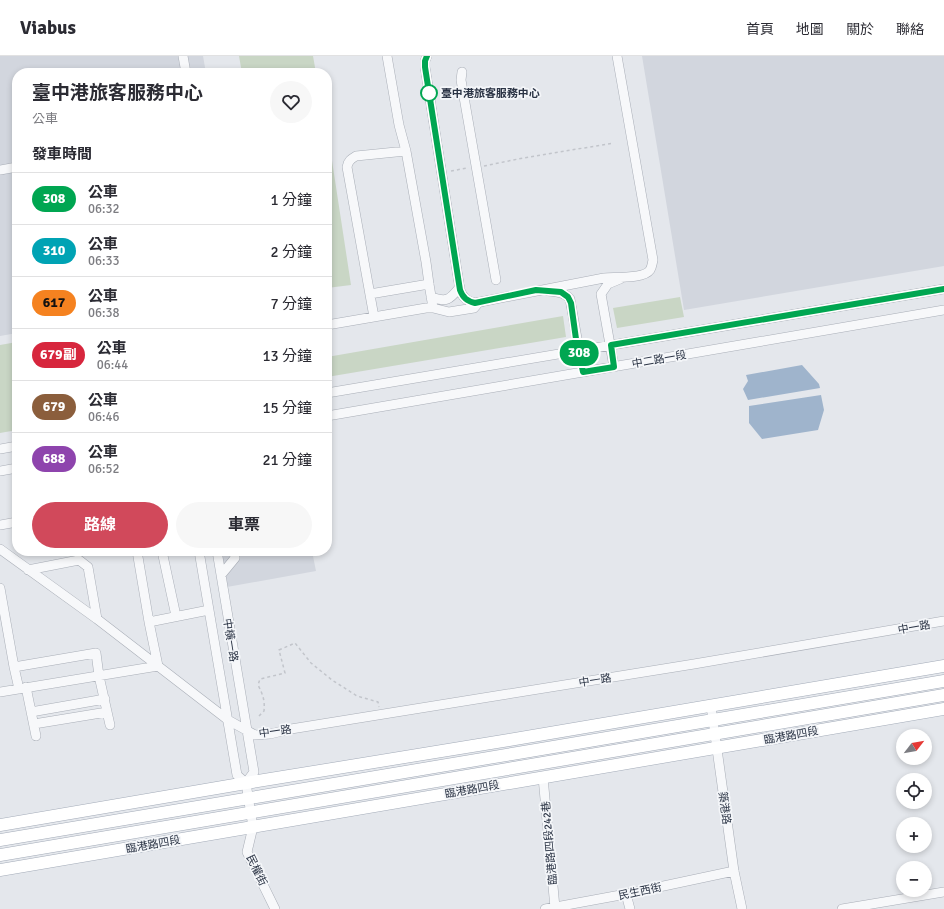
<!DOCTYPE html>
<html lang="zh-TW">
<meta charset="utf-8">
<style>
body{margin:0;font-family:Signika,"Noto Sans TC",sans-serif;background:#f7f7f7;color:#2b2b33;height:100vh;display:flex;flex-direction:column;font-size:15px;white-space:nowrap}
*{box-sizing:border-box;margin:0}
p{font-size:13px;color:#7c7c81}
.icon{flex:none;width:22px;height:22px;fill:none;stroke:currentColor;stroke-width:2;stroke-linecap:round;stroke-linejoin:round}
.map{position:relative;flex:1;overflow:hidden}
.drawer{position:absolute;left:12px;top:12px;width:320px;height:488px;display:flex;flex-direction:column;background:#fff;border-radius:16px;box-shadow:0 2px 6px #0003}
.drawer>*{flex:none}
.badge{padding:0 8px;border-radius:13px;font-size:14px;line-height:26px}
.needle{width:26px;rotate:59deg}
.controls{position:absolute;left:896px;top:673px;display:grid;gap:8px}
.controls a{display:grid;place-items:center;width:36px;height:36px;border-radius:50%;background:#fff;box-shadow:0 2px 6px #0003;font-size:20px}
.map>.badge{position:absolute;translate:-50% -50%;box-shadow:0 0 0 2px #fff}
h2{padding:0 20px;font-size:15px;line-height:36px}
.round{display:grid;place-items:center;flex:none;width:42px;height:42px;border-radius:21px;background:#f7f7f7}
.summary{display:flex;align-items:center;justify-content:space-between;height:68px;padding:0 20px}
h1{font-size:19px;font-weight:700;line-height:30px}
.primary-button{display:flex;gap:8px;margin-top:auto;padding:8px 20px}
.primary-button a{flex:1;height:46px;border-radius:24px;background:#d1495b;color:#fff;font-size:16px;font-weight:700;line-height:46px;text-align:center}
.primary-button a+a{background:#f7f7f7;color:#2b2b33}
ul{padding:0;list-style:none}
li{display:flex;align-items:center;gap:12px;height:52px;padding:0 20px;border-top:1px solid #e1e1e2}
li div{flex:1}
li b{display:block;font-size:15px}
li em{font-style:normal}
li .badge{min-width:44px;font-weight:700;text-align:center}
header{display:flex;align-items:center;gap:24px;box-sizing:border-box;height:56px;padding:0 20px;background:#fff;border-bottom:1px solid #e1e1e2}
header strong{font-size:19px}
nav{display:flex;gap:22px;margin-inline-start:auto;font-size:14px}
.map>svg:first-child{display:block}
</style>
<header>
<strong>Viabus</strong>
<nav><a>首頁</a><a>地圖</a><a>關於</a><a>聯絡</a></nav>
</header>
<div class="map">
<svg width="944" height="853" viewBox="0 0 944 853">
<rect width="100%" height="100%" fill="#e4e7ec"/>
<path fill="#d2d6de" d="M0,0h203l3,17h-189v260l-17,3z
M642,0h302v210l-260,44z
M221,495h91l4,20 -89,16z"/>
<path fill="#c9d6c5" d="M239,0h74l3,17h-74z
M327,72l24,157 -24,3z
M680,241l4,20 -67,11 -4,-20z
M563,260l3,21 -239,40v-20z
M17,286v88l-17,3v-88z"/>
<path fill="#9fb4cc" d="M802,309l17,19 1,4 -72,12 -5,-11 5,-8 -2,-6z
M821,339l3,15 -6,20 -56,9 -13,-16v-17z"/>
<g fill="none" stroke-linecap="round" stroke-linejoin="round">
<g stroke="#a9aeb7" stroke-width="10">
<path id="minor" d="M183,0l3,17
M387,0l12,69 7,26
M427,0l-2,5v6l35,223c3,8 7,11 15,13l129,-25c11,-1 40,1 46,-8 2,-3 2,-6 3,-10l-36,-204
M462,16l-1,8 35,200
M0,114l17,-3
M548,235c9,1 16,1 22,8l13,73
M370,238l59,-10
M431,241c17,6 19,2 29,-10
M374,261l-27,-150c1,-6 4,-8 9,-11l50,-5 20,111 3,22 4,24
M327,269l99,-17h7l16,4 25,-4 5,-6
M614,311l-13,-73 7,-10 12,-5
M327,337l617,-104
M327,360l617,-106
M0,393l17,-3
M0,415l17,-3
M0,469l17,-3
M0,493l97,70 131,101 27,15 15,-1 21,-5 403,-65 250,-43
M137,495l12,71 9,44
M162,495l14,65
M199,495l38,224 9,8
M217,495l37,221 -8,11
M28,514l51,-10 9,7 9,52
M221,519l14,-17 -1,-7
M0,532l14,79 5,22
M149,566l60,-12
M14,611l82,-14 3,23 11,49
M26,631l10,49
M0,636l158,-26
M711,650l23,165 8,38
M31,656l74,-13
M34,668l73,-12
M543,721l12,131 -1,1
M246,727l7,44 -6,25 28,57
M626,838l4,15
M545,853l81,-15 108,-23
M842,853l102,-17"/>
</g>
<g stroke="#a3abb8" stroke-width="13">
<path id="major" d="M0,769l246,-42 263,-43 435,-74
M0,784l512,-86 432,-73
M0,799l944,-160
M0,814l944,-161"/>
</g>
<path stroke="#c2c5cb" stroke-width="1.5" stroke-dasharray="3 3" stroke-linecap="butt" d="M484,110l39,-8 91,-15
M451,115l16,-3
M259,660l5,-5c1,-11 -1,-16 -6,-26l2,-6 25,-6 -6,-23 16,-7 16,20 21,17 25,16 21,6 1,5"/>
<use href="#minor" stroke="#f7f8fa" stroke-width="9"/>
<use href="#major" stroke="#fff" stroke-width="12"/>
</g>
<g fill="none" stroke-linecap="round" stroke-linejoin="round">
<g stroke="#fff" stroke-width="9">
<path id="line" d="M427,0l-2,5v6l35,223c3,8 7,11 15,13l61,-13 25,2 7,5 3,6 5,36 7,33 31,-5 -3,-22 333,-56"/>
</g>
<use href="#line" stroke="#00a651" stroke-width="6"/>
</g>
<circle fill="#fff" stroke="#00a651" stroke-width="2" cx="429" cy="37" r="8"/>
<g text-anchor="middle" stroke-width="3.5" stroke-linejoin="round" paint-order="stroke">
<g font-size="11" font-weight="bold" fill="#2b3445" stroke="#f4f6f9" text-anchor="start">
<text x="441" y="41">臺中港旅客服務中心</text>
</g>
<g font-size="11" fill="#2b3445" stroke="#f4f6f9">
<text transform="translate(659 303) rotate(-10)" y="4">中二路一段</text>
<text transform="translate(914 571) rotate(-10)" y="4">中一路</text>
<text transform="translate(231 584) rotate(81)" y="4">中橫一路</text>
<text transform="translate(595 624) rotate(-9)" y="4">中一路</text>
<text transform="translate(275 675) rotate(-8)" y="4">中一路</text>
<text transform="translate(791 679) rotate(-10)" y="4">臨港路四段</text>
<text transform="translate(472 733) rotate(-10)" y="4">臨港路四段</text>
<text transform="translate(725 752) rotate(82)" y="4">築港路</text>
<text transform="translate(549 787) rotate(-95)" y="4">臨港路四段242巷</text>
<text transform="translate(153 788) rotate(-10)" y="4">臨港路四段</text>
<text transform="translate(257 814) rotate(64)" y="4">民權街</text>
<text transform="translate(640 835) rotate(-12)" y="4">民生西街</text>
</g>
</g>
</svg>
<div class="controls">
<a><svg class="needle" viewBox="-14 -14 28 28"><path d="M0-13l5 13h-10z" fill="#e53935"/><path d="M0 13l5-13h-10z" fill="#7c7c81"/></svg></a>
<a><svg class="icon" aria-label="locate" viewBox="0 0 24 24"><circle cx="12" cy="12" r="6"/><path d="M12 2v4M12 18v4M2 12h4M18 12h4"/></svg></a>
<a>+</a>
<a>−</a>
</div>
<b class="badge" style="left:579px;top:297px;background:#00a651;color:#fff">308</b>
<section class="drawer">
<div class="summary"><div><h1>臺中港旅客服務中心</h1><p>公車</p></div><a class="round"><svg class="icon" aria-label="heart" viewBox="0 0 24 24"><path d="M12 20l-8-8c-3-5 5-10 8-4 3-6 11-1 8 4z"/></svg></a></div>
<h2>發車時間</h2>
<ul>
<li><span class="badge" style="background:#00a651;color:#fff">308</span><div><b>公車</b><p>06:32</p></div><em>1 分鐘</em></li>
<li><span class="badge" style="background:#00a3b4;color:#fff">310</span><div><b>公車</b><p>06:33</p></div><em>2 分鐘</em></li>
<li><span class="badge" style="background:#f58220;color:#111">617</span><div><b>公車</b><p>06:38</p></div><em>7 分鐘</em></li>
<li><span class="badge" style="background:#d7263d;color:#fff">679副</span><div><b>公車</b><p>06:44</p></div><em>13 分鐘</em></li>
<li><span class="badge" style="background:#8b5e3c;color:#fff">679</span><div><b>公車</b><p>06:46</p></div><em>15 分鐘</em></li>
<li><span class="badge" style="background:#8e44ad;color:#fff">688</span><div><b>公車</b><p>06:52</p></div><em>21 分鐘</em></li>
</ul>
<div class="primary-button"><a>路線</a><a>車票</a></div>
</section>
</div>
